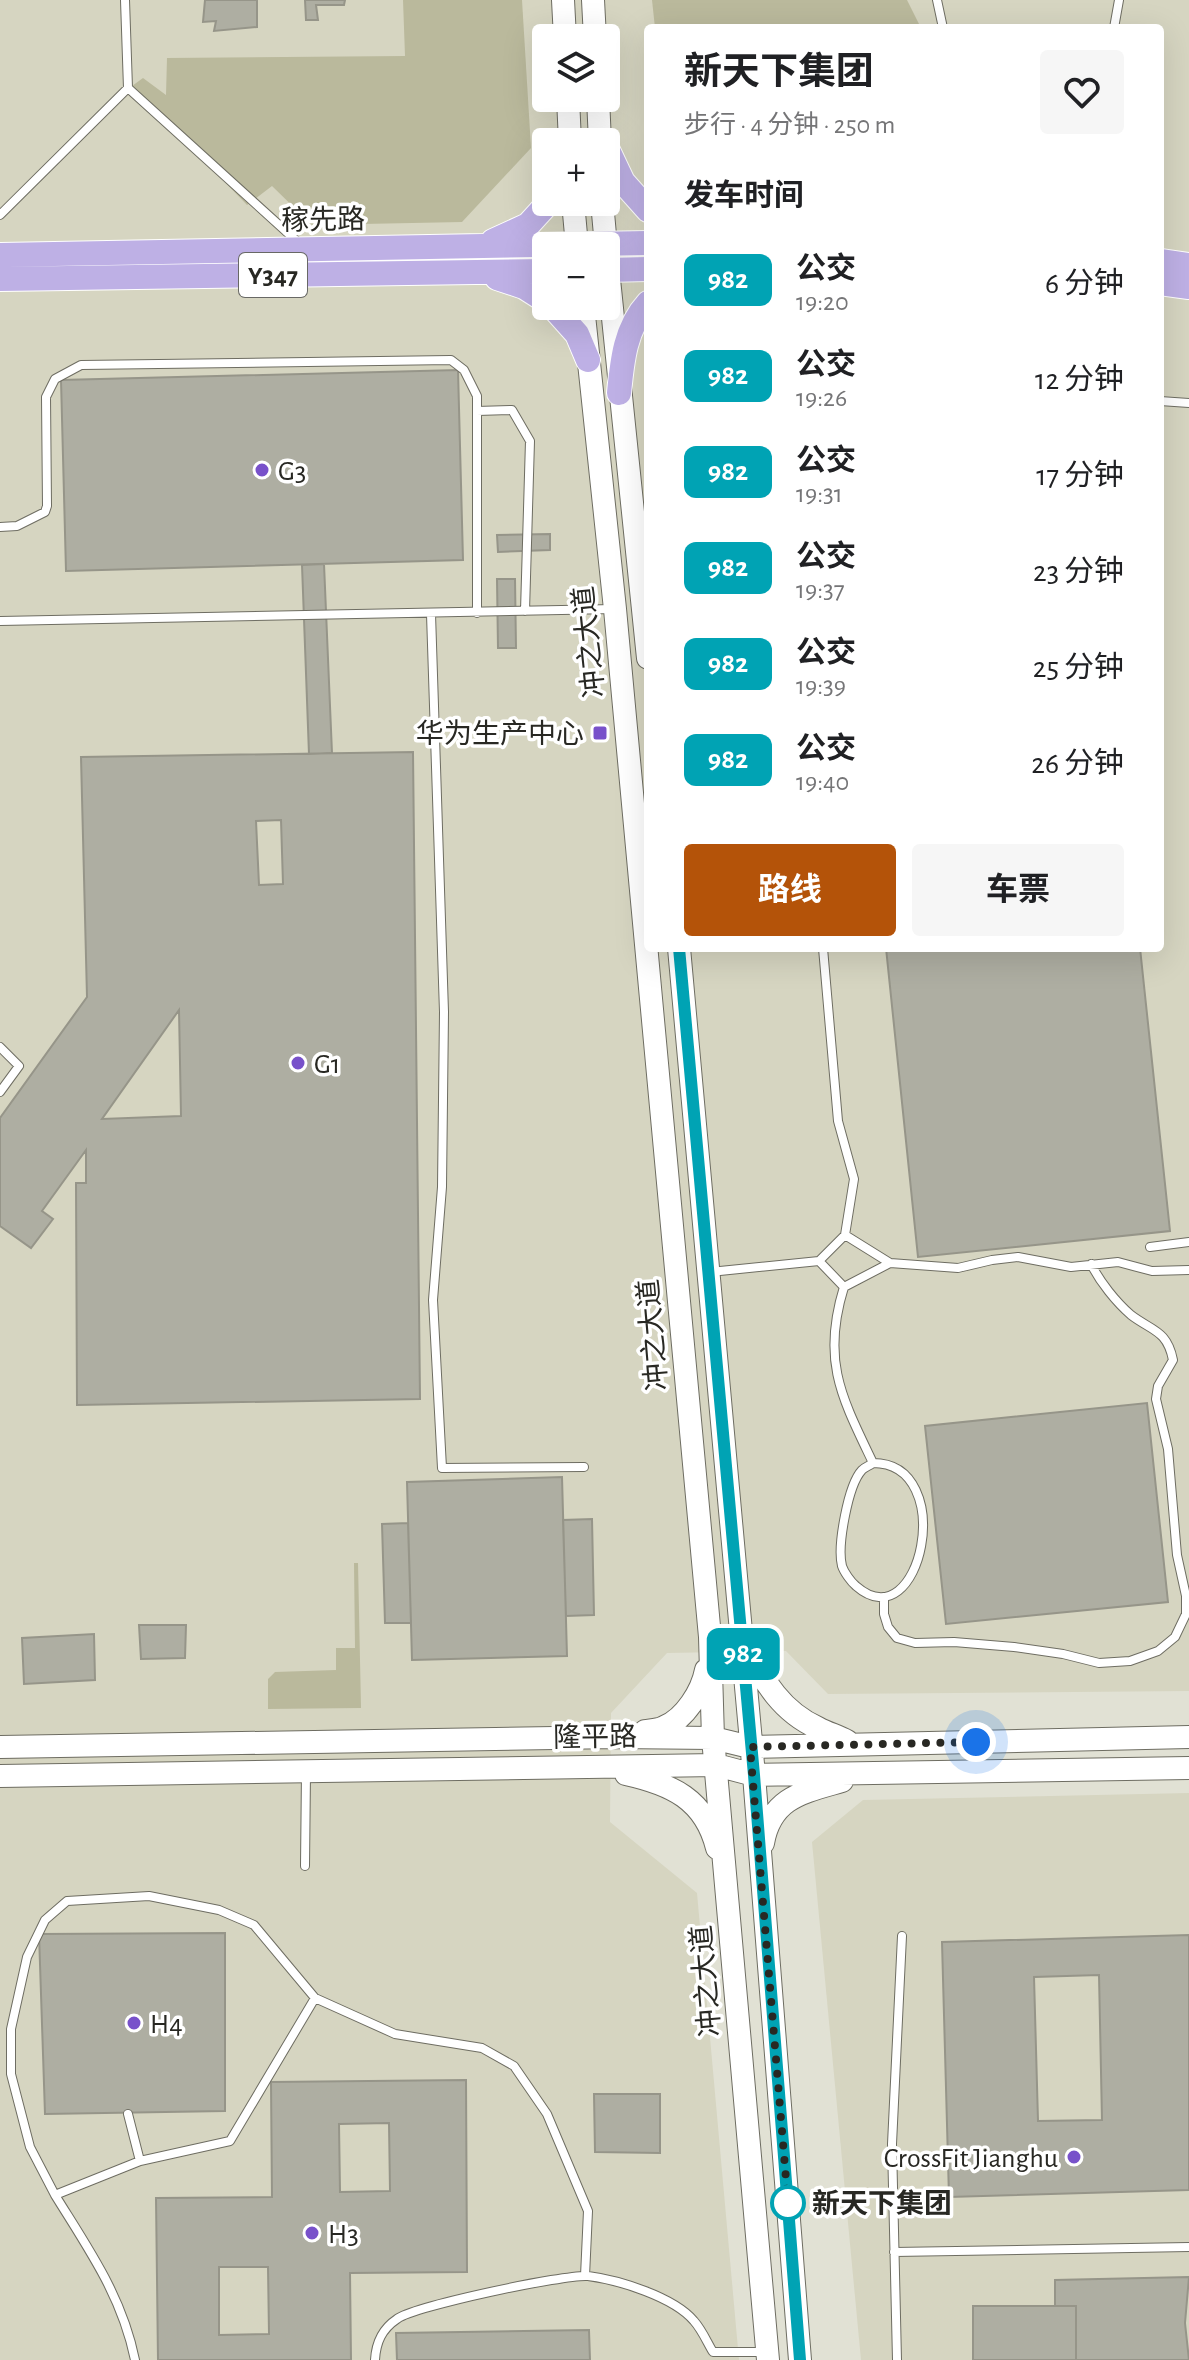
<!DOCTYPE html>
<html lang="zh">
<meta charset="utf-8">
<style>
body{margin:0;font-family:"Alegreya Sans","Noto Sans SC",sans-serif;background:#f6f6f6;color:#202124;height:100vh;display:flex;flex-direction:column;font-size:30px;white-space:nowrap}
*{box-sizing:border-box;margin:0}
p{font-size:26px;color:#757577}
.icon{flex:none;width:44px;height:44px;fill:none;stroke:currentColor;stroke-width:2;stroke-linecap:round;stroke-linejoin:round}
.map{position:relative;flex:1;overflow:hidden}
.panel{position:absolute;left:644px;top:24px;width:520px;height:928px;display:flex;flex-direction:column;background:#fff;border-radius:8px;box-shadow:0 8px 32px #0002}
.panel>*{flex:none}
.badge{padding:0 16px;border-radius:12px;font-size:28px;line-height:52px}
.fabs{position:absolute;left:532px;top:24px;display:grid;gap:16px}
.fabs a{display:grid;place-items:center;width:88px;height:88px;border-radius:8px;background:#fff;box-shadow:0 8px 32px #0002;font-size:40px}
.you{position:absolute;width:40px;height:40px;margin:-20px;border:6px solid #fff;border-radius:50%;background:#1a73e8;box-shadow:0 0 0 12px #1a73e833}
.map>.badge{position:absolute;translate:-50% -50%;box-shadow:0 0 0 4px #fff}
h2{padding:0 40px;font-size:30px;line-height:72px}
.round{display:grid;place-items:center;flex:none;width:84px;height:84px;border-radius:8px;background:#f6f6f6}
.summary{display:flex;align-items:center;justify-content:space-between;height:136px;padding:0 40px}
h1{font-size:38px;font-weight:700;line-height:60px}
.action{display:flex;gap:16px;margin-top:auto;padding:16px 40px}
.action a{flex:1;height:92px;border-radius:8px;background:#b45309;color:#fff;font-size:32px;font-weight:700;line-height:92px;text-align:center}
.action a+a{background:#f6f6f6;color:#202124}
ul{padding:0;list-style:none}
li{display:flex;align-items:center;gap:24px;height:96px;padding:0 40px}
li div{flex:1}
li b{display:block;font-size:30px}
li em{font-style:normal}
li .badge{min-width:88px;font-weight:700;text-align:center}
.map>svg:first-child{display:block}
</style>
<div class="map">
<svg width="1189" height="2360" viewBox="0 0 1189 2360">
<rect width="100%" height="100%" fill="#e1e1d4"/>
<path fill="#d6d5c1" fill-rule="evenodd" d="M0,0h1189v1691l-361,3 -42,-43 -119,2 -56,60 -1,109 87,71 42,467h-739zM648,28h512v920h-512zM546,38h60v60h-60zM546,142h60v60h-60zM546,246h60v60h-60z
M1189,1793v567h-328l-49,-518 51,-42z"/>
<path fill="#bab99c" d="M403,0h119l9,148 -69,74 -150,3 -40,-39 -25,19 -115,-119 11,-8 23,17 1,-37 238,-2z
M652,0h255l14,28h-266z
M354,1563h4l3,145 -93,1v-30l7,-7 61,-2v-22h19z"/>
<path fill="#aeaea2" stroke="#969589" stroke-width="2" fill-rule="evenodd" d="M205,0h52v27l-43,4 2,-10 -13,1z
M305,0h40l-1,5h-28l2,15h-12z
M458,370l5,190 -397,11 -5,-191z
M550,534v16l-52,2 -1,-17z
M324,564l8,189 -23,1 -7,-189z
M497,579h18l1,69h-18z
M413,752l7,647 -343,6 -1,-222h10v-33l-44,61 11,8 -22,29 -31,-22v-108l87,-121 -6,-240zM281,820l2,64 -24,1 -3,-64zM179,1010l2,106 -79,3z
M886,948h254l30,283 -252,26z
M1147,1403l21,199 -222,22 -21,-198z
M562,1477l5,179 -155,4 -5,-178z
M592,1519l2,96 -28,1 -3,-96z
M408,1523l3,100h-26l-3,-99z
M139,1625h47l-1,33 -44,1z
M94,1634l1,46 -71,4 -2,-46z
M225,1933v178l-180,3 -6,-180z
M1189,1935v255l-240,7 -7,-255zM1099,1975l3,145 -64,1 -4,-144z
M466,2080l1,192 -117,1 1,87h-193l-2,-162 116,-1 -1,-115zM389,2123l1,68 -50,1 -1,-68zM219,2267h49l1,67 -50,1z
M594,2094h66v59l-65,-1z
M1189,2277l-4,46 4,37h-113v-54h-21v-26z
M973,2306h103v54h-103z
M589,2330l1,30h-193l-1,-27z"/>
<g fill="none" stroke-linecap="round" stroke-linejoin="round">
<g stroke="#6e6d62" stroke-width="10">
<path id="service" d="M125,0l3,88 172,156
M937,0l6,28
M1114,28l5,-28
M0,215l128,-127
M1160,401l29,2
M477,411l35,-1 18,31 -5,170
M0,527l17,-1 28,-14 2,-6 -1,-109 9,-18 26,-14 370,-5 13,10 13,26v217
M431,614l13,398 -2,175 -9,113 9,168 142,-1
M0,621l615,-12
M823,948l15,173 16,58 -9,56 -26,26 25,26 46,-24 -45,-28
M0,1047l19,19 -19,26
M1150,1247l39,-5
M890,1263l68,5 34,-8 26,-3 53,10 47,-5 34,9 37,-1
M710,1272l109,-11
M844,1287c-23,74 -2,111 29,176
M873,1463c86,0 48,180 -17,123 -5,-4 -12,-14 -14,-20 -5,-20 6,-81 20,-96 3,-3 7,-4 11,-7z
M884,1597v17l4,13 9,11 18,5 39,-1 60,5 49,7 36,9 31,-2 28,-10 17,-14 11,-23v-18l-9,-41 -9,-106 -12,-50 2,-13 15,-26c-6,-30 -21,-29 -42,-45 -15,-13 -31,-33 -40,-51
M305,1866l1,-94
M128,2114l12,47 -85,34c34,55 67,101 80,165
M140,2161l90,-20 85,-143
M55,2195l-25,-48 -19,-73v-45l16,-72 18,-37 22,-19 82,-5 70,14 35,15 61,73 80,36 87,14 32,18 33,48 41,97 -3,65
M894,2252l295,-5
M375,2360c1,-18 7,-31 22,-41 17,-13 169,-45 191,-43 31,4 86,21 106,45 8,9 13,21 19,31h53
M897,2360l-5,-216 10,-208"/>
</g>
<g stroke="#6e6d62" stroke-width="24">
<path id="secondary" d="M563,0l2,38
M593,0l2,38
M568,98l2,44
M598,98l2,44
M573,202l4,44
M602,202l4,44
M606,250l42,408
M583,306l32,303 95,1028 3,101 55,622
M679,948l75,827 46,585
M747,1648c17,34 35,64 71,80 9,5 20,8 29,13
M645,1731c6,-1 14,-1 19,-4 21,-8 38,-36 42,-57
M0,1747l617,-10 96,1 37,9 439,-10
M626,1774c45,10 79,25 91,74
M0,1776l716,-11 38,10 435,-7
M763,1843c8,-46 41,-51 79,-62"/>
</g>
<g stroke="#fff" stroke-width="26">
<path id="primary" d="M606,146l17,36 25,28
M493,241l35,-16 21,-23
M0,255l648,-12
M1160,261l29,4
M606,270l42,-1
M497,278l27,9 22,14
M0,279l546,-8
M1160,283l29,4
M552,306l25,28 11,26
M619,393c3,-32 6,-65 29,-90"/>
</g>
<use href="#service" stroke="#fff" stroke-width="8"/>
<use href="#secondary" stroke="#fff" stroke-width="22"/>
<use href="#primary" stroke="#beb0e5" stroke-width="24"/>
</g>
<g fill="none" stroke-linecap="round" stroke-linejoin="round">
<g stroke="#fff" stroke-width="18">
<path id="line" d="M679,948l75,827 46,585"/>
</g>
<use href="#line" stroke="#00a3b4" stroke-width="12"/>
<path stroke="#282823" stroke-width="8" stroke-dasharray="0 14.4" d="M788,2203l-38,-456 226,-5"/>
</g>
<g fill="#7851ca" stroke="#fff" stroke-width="3">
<circle cx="262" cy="470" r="8"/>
<rect x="592" y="725" width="16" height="16" rx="4"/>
<circle cx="298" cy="1063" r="8"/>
<circle cx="134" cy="2023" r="8"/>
<circle cx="1074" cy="2157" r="8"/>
<circle cx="312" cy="2233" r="8"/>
</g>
<circle fill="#fff" stroke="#00a3b4" stroke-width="4" cx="788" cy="2203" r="16"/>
<g text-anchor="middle" stroke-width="7" stroke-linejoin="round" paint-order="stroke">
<rect fill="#fff" stroke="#686865" stroke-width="2" x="239" y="253" width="68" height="44" rx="6"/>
<g font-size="26" font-weight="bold" fill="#282823">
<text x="273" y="284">Y347</text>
</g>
<g font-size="28" fill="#282823" stroke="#fff">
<text transform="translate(323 219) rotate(-1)" y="10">稼先路</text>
<text transform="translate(588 642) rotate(-96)" y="10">冲之大道</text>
<text transform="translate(652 1335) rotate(-95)" y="10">冲之大道</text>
<text transform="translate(595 1736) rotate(-1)" y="10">隆平路</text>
<text transform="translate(705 1981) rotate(-95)" y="10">冲之大道</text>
</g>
<g font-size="28" fill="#282823" stroke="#fff" text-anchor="start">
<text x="278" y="480">G3</text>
<text x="584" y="743" text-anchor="end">华为生产中心</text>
<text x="314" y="1073">G1</text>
<text x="150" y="2033">H4</text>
<text x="1058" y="2167" text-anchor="end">CrossFit Jianghu</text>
<text x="328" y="2243">H3</text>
</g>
<g font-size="28" font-weight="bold" fill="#282823" stroke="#fff" text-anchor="start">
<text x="812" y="2213">新天下集团</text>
</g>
</g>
</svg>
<div class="fabs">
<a><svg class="icon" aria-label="layers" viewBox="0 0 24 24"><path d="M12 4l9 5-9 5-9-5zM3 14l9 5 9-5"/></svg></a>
<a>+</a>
<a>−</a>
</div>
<div class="you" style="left:976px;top:1742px"></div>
<b class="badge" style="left:743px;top:1654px;background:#00a3b4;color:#fff">982</b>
<section class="panel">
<div class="summary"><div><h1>新天下集团</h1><p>步行 · 4 分钟 · 250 m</p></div><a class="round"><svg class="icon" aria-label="heart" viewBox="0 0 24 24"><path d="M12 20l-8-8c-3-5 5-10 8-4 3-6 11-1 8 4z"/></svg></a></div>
<h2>发车时间</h2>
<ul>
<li><span class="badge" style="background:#00a3b4;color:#fff">982</span><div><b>公交</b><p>19:20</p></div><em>6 分钟</em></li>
<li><span class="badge" style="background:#00a3b4;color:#fff">982</span><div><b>公交</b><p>19:26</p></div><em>12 分钟</em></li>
<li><span class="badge" style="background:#00a3b4;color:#fff">982</span><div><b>公交</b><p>19:31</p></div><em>17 分钟</em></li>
<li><span class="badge" style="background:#00a3b4;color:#fff">982</span><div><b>公交</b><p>19:37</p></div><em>23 分钟</em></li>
<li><span class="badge" style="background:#00a3b4;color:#fff">982</span><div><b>公交</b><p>19:39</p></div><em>25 分钟</em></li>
<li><span class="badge" style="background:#00a3b4;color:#fff">982</span><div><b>公交</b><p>19:40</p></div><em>26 分钟</em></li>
</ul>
<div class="action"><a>路线</a><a>车票</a></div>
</section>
</div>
